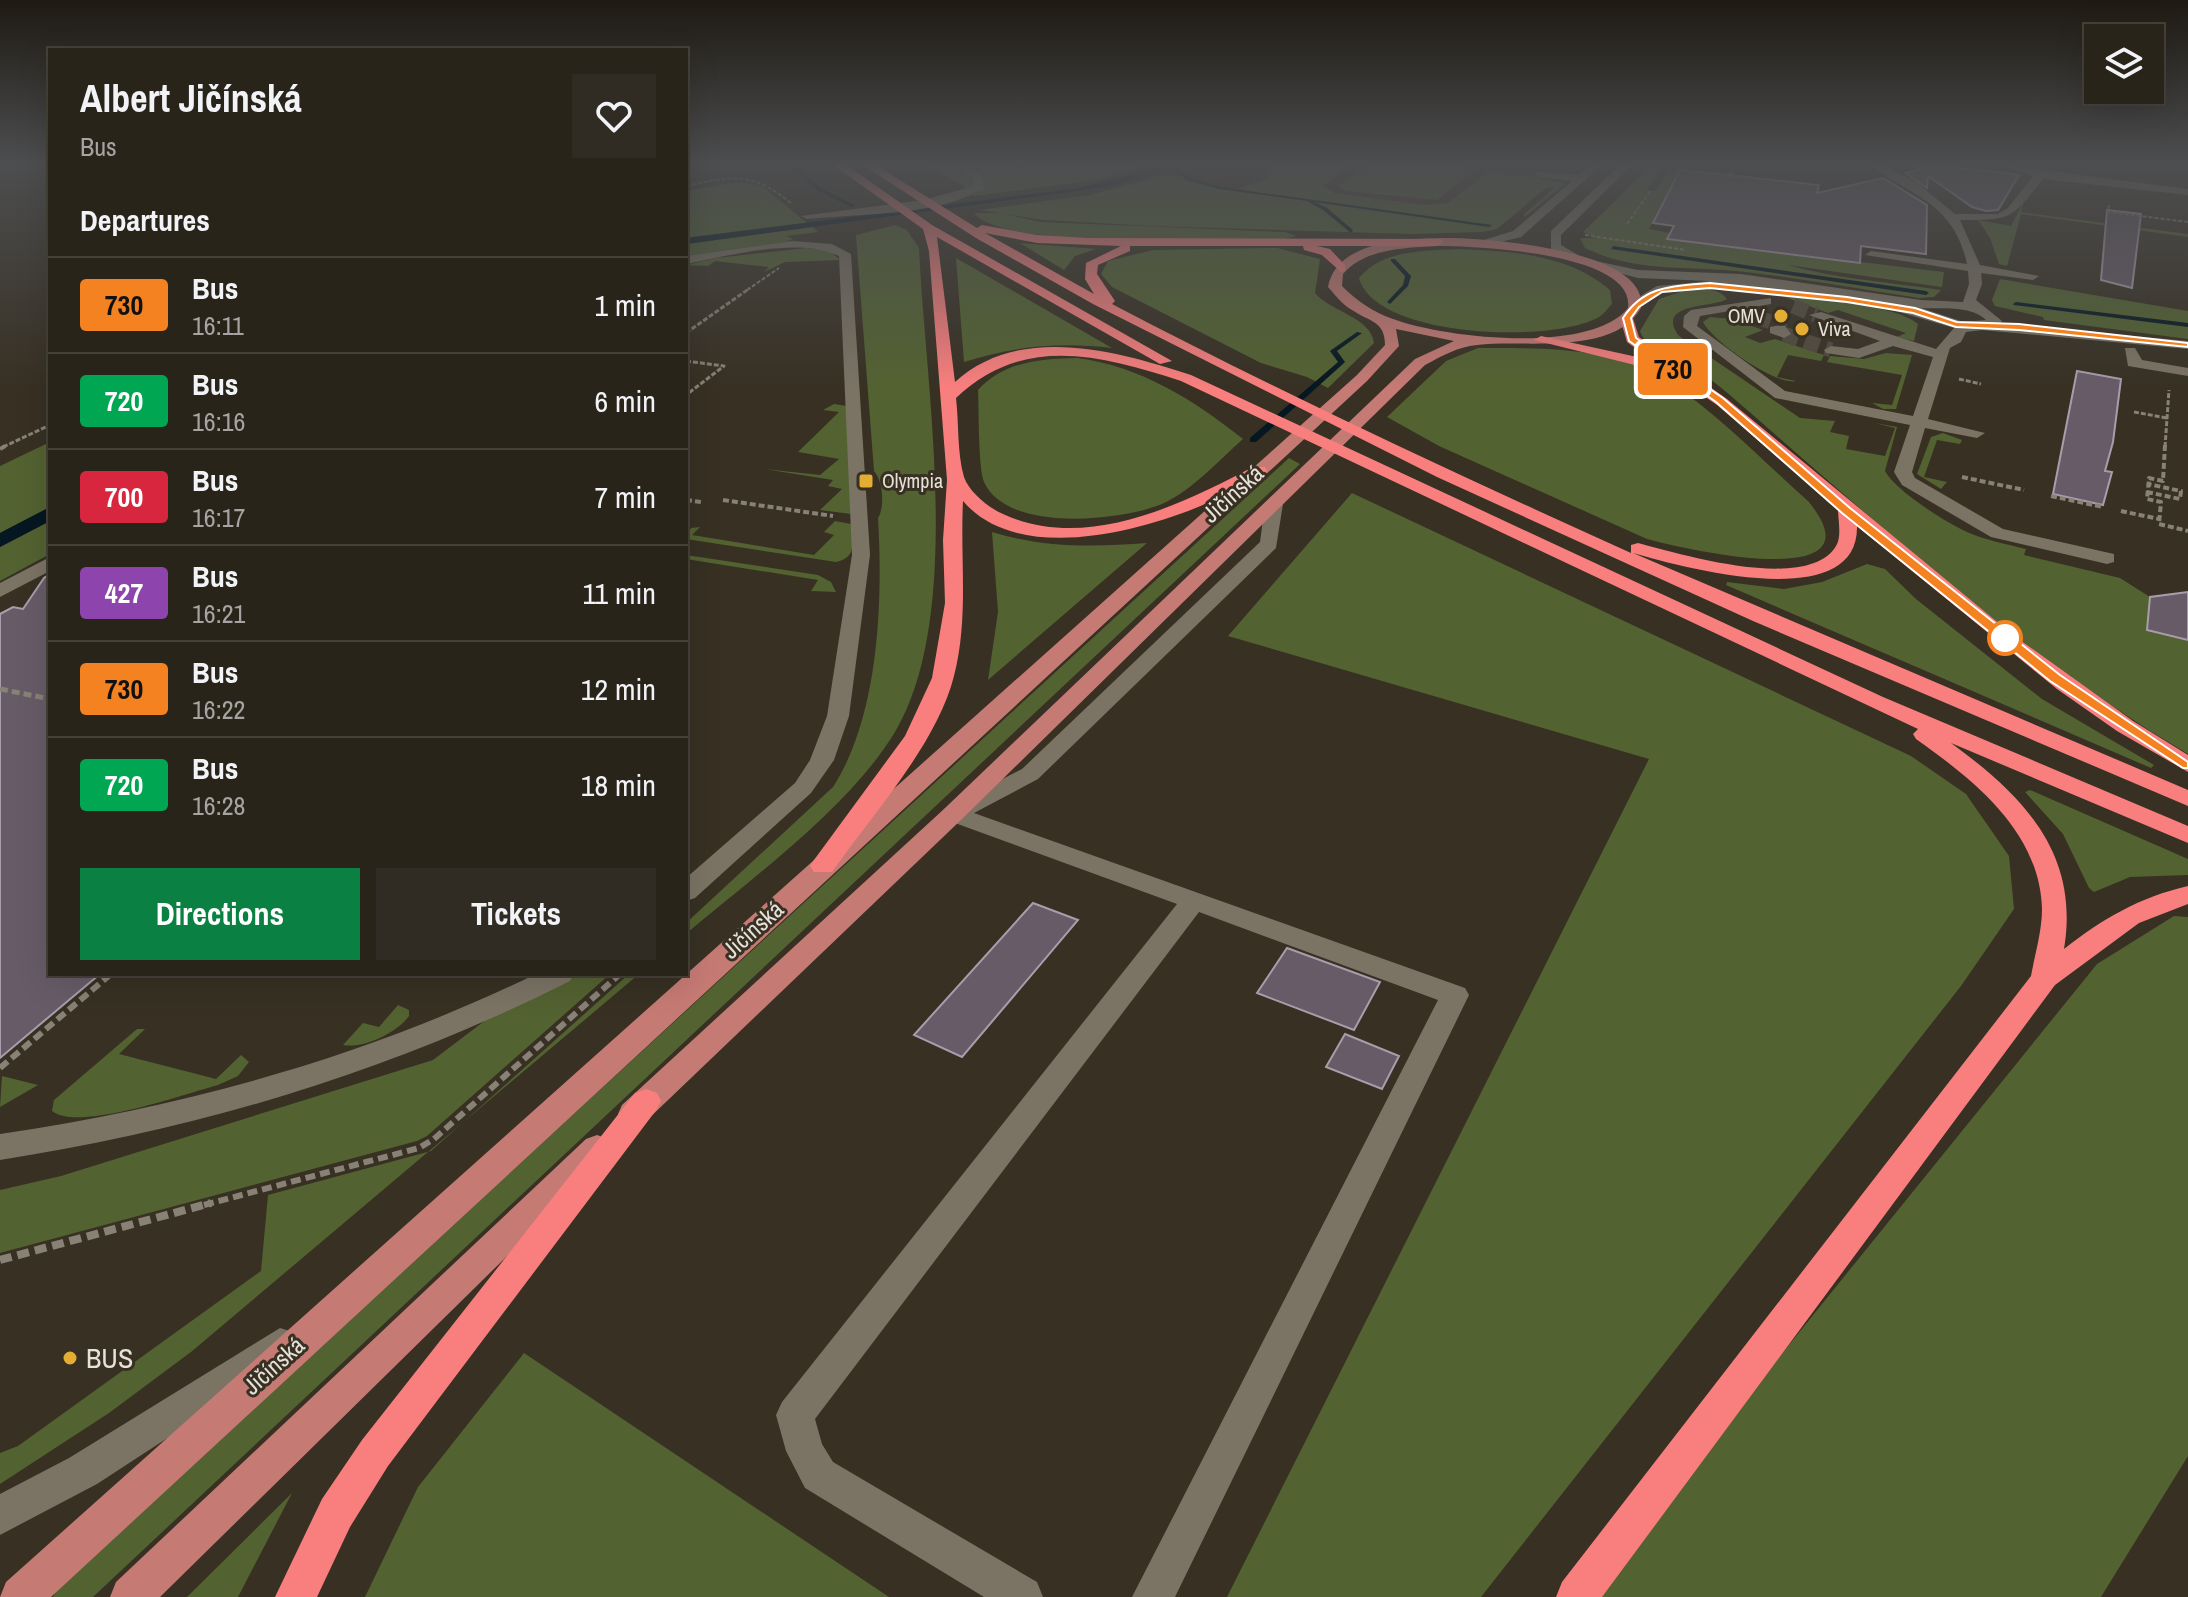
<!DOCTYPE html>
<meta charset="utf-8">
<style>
body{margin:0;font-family:"Archivo Narrow",sans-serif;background:#312c23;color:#f1f3f6;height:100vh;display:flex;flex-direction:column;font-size:30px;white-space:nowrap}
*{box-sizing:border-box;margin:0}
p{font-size:26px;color:#a5a4a2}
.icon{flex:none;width:44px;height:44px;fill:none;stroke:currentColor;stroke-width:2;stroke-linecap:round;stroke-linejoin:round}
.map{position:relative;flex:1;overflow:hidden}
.drawer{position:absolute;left:48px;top:48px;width:640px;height:928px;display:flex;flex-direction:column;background:#29241a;border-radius:0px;box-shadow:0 8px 32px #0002,0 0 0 2px #454139}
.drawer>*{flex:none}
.badge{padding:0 16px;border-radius:6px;font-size:28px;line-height:52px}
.tools{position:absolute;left:2084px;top:24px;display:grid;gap:16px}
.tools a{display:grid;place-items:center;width:80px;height:80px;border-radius:0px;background:#29241a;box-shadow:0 8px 32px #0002,0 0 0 2px #454139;font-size:40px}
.map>.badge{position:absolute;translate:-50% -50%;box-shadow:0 0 0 4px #fff}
h2{padding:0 32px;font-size:30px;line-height:72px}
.round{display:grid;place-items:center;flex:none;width:84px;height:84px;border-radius:0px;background:#312c23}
.headline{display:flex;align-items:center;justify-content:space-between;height:136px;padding:0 32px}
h1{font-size:38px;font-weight:800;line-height:60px}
.cta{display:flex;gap:16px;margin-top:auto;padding:16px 32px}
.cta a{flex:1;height:92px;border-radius:0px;background:#0b8043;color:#fff;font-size:32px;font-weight:800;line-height:92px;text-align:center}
.cta a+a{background:#312c23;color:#f1f3f6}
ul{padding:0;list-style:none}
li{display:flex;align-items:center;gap:24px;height:96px;padding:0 32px;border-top:2px solid #454139}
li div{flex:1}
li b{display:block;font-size:30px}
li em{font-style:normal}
li .badge{min-width:88px;font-weight:700;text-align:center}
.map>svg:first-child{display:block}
</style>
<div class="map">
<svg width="2188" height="1597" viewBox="0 0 2188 1597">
<rect width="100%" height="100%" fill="#373023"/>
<path fill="#46332c" d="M1201,164h364l-77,61 -250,-37 -57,-15z"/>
<path fill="#536231" d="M922,164h231l-51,15 -128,17 -13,-12z
M1267,164h87l-31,22 11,7 91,12 23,-2 41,-32 77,12 -40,33 -3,-1 31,-27 -7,-1 -50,42 -14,3 -72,2 -261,-8 -106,-6 -64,-10 110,-15 79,-21 63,16 54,7 -49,-8 31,-11z
M1370,164h94l13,5 -40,31 -92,-9 -7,-5z
M1653,164h11l-17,26 8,1 15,-21h10l-31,59 21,4 -2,6 276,33 -2,15 -154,-22c49,14 101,17 153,25l-7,7 -15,1c-61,-9 -122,-21 -183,-27 -52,-5 -102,1 -151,-23l-5,-10h15l-12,-6z
M738,182l24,4 45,37 -121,16v-48z
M2024,201l-3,11 167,22v3l-167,-23 -14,52 -8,-2 -9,-26 -12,-18 33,6z
M974,213h26l41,9 244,10 11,4 -12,3c-54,0 -281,12 -310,-26z
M895,225l12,5 12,18c6,137 46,366 -24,484 -45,75 -142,145 -209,202v-11l147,-136c46,-71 50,-186 45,-269 7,-11 5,-37 -4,-47l-18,-236z
M813,227l5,5 -32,4 7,3 -8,3 -99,14v-12z
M1020,243l76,6 -21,7 -11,14z
M806,248l23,2 11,10 -55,2 -21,10 5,-5 -54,-6 -7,5 -22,-1 30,-7z
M1277,248l43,11 -5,34c16,19 56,24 59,50l-46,45 -21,-11 -46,-14 -149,-76 -11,-13 7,-13 45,-11z
M1457,249c53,2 111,5 153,41l2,14c-4,4 -8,10 -13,13 -46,27 -224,21 -240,-39 23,-28 64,-27 98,-29z
M956,258l156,90c-53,-6 -97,-2 -148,14z
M2000,279l188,32v28l-144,-19 -1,-3 -48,-11 -3,-6z
M1689,289c13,0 31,-1 38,10 -13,9 -73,3 -48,37l121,82 35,3 -5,11 19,4 -3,13 39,7 10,-28 -20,-5 22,4 -12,44c10,19 60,51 80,60 19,9 41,13 61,18l-2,6 96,23 30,19 -3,33 41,10v114c-161,-95 -301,-222 -442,-345 -23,-20 -46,-40 -74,-54 -12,-6 -28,-10 -32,-24l19,-32z
M1787,294c33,5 108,11 131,30l-4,17 -17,-4 9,-4 -68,-23 -10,3 -49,-18z
M1710,317l22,2 31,11 -18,7 15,6 15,-4 49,16 -3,6 -33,-6 -11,22 19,4c-20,5 -84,-40 -93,-59z
M1478,348c62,0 136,-2 190,33 50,33 95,80 140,120 78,94 -126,48 -161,38l-208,-93 -52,-29 59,-56z
M1886,353l26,2 -16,54h-13l-11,-6 20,2 10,-30 -75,-13 3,-6 34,3z
M1077,358c63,8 117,42 166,81 -25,22 -50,51 -81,65 -41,17 -155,29 -178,-22 -6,-15 -5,-72 -6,-92 27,-29 62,-31 99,-32z
M834,404l13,2 4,108 -31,-4 22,-21 -14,-3 5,-6 -69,-11 56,6 19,-16 -41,-7 41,-40 -16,-2z
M1943,433l19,7 -2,4 -23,-4 -13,37 23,5 -6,7 -24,-15 14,-37z
M50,442v65l-50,26v-67z
M1289,458l11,6 -1207,1133h-40l6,-11z
M1352,493l559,263 55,38 43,62 5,53 -53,77 -480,611h-254l422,-838 -421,-123z
M50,521v33l-50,27v-34z
M835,521l16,3c1,18 7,33 -15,38l-150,-23 5,-11 9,-1 -8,8 122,20 20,-20 -10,-3z
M992,532c53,16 100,15 155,11l-159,137 10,-68z
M686,555l132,20 13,7 5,10 -25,-1 7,-11 -132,-21z
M1867,564l18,5 31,30 126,100 112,66 -3,3 -425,-183 1,-3 57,7 38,-7z
M2030,790l158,69v16l-58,2 -36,15 -5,-4 -26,-54 -38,-42z
M2174,916l14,1v539l-87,141h-516l512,-633z
M574,974h36l-183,162 -10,5 -417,112v-63l61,-14 372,-116 54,-41z
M629,974h10l-448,378 -82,61 -109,71v-31l18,-7 243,-175 7,-76 163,-44z
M398,1005l11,5v6c-12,17 -46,33 -66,29l20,-22 16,4z
M137,1029h8l-26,25 97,25 25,-24 8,7 -11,14 -20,9c-33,9 -140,47 -166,26l2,-11z
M2,1076l36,9 -38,22z
M524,1353l365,244h-524l53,-110z
M292,1493l-54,104h-51z"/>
<path fill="#051721" d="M1170,164h15l-78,23 -421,57v-5l6,-2 387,-49z
M50,507v14l-50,26v-14z"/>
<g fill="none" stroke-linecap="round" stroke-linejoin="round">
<path fill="#051721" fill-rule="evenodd" d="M788,164h5l28,24 35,18 -5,1 -34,-17z
M1174,165l16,13 31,9 271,38 -3,2 -175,-25 13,6 26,22 -2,3 -28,-23 -16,-9 -88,-12 -33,-9 -14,-13z
M1613,246l313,45 3,2 -3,2 -315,-46z
M1391,259h4l16,17 -3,10 -18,18 -3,-2 16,-17 2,-9 -14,-15z
M2016,302l172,21v4l-174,-22 -1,-1z
M1357,332l5,1 -25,18 8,11 -1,1 -88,79h-6v-4l88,-76 -8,-11z"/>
</g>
<path fill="#675b67" stroke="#aa9dab" stroke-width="2" d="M1912,165l80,6 27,4 -21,35 -12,1 -14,-4 -44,-31 -1,12 -22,-15 14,-3z
M1680,170l139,15 -2,8 66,-15 44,27 -1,49 -65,-8 -1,17 -193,-24 7,-13 -21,-3z
M2107,210l34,4 -9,74 -31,-8z
M2077,371l44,8 -8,63 -8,29 7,1 -9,33 -50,-11z
M50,574v400h50l-100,84v-444l13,-7 10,2 21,-31z
M2188,592v48l-41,-10 3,-33z
M1033,903l45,17 -116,137 -48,-22z
M1287,948l93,34 -26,48 -97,-37z
M1345,1034l54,22 -17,33 -56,-22z"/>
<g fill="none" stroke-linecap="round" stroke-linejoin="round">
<path stroke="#514b3e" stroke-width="15" stroke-dasharray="15 7" stroke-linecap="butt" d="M1793,306l23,9
M1756,317l30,10
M1784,334l47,16"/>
<path stroke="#878176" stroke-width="2" stroke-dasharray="4 2" stroke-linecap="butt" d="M1945,164l33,4
M1682,170l115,13
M1730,175l5,-11
M686,186c47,-10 65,-15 105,17
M2109,205l-1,7 80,10
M1627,224l24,-34
M1585,235l101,15
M747,290l32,-22"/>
<path stroke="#878176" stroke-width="3" stroke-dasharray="5 2" stroke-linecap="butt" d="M686,333l64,-45
M686,361l38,5 -38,29
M1959,379l22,5
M2134,412l33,6
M3,447l47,-22
M2165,447l4,-57"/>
<path stroke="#878176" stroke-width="4" stroke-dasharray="6 3" stroke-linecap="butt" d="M2165,445l-2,36 -14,-3 -2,21 14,3 -2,22 29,7
M0,449l7,-4
M1962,477l62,13
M2147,492l33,7 1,-8 -33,-7
M2051,496l52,11
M686,500l15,2
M723,500l110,16
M2121,511l38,8"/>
<path stroke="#878176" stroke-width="5" stroke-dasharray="8 4" stroke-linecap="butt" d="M0,689l50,10"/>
<path stroke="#878176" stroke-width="6" stroke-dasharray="10 5" stroke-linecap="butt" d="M0,1068l111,-94
M204,1205l215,-57 15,-9 186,-165"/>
<path stroke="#878176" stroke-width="8" stroke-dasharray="12 6" stroke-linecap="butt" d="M0,1260l211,-57"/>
<path fill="#7b7364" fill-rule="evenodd" d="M952,164h13l18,13v12c-51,28 -120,24 -176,30l-6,-3 123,-16 50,-14v-6z
M1591,164h12l-82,73 -41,10 -6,-4 39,-12 59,-50 -34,-4 -4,-5 44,3z
M1621,164h12l-72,71v10l17,10v6h-8l-19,-12v-18z
M1868,164h14l34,18 39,32h42l10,-5 26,-33 -38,-12 193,25v6l-145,-16c-32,40 -30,41 -83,41l20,45 59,11 -6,4 -52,-7 1,11 -6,16 26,21 -2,3 188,17v8l-206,-19 -16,2 -5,10 -11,6 -22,71 57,14 -8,5 -52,-10 -13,44 3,6 88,51 111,25v8l-7,2 -116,-27 -89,-52 -8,-13 16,-47 -135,-27 -92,-71 1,-11 7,-6 80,-12v6l-71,12 -3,10 88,65 128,25 20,-59 -40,-11 -34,12 -33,-5 -2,-3 7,-4 27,3 22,-8 -71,-26 12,-3 115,37 18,-21 -65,-19 -140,-19 -64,-1 -22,4 -28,16 -5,-1v-6l27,-16 53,-5 -72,-3 -53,-14 6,-4 47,10 103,4 180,26 42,2 6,-18 -1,-13 -103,-16 6,-4 96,13c-13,-62 -56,-68 -99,-100zM1921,308c20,1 50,-3 65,12l-22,2z
M792,241l40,3 19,10 19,301 -21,161 -15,44 -23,33 -116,105 -9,3v-23l109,-95 15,-23 17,-44 25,-161 -13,-299c-39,-20 -111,0 -153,8v-8z
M1775,326h10l6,8 -7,4 -14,-5v-6z
M2125,348h10l7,12 46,8v8l-60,-10z
M1274,499l9,5 -7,44 -238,231 -64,34 491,175 4,7 -294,602h-43l306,-597 -239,-88 -384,507 7,25 11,18 204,120 6,15h-59l-179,-109 -19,-37 -10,-36 6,-13 395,-498 -233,-85 -3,-5 3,-5 78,-40 238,-227 5,-38z
M50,557v14l-50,26v-14z
M536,974h38l-4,7c-181,91 -370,148 -570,179v-26c188,-28 365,-77 536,-160z
M280,1328l13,4 5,12 -5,12 -196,128 -97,51v-41l69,-36z"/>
<path fill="#c67a74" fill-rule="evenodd" d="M1457,238c38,2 192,12 184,70 -28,49 -118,31 -164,37 -20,2 -35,11 -52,20l-463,454 -318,304 -11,3 -11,-3 -4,-9 4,-9 322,-296 471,-450 39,-18 -58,-12 3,17 -32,35 -1316,1216h-51l6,-15 1351,-1207 28,-30c0,-24 -15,-23 -33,-35 -9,-5 -17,-15 -24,-23 9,-50 89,-49 129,-49zM1437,246c36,0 199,6 191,62 -38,47 -184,30 -235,11 -20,-7 -36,-18 -51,-33l1,-12c22,-26 63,-26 94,-28z
M597,1135l11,4 5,9 -5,9 -448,440h-50l6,-15 470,-443z"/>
<path fill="#f87f7e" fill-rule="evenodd" d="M832,164h13l87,61 240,136 -12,3 -223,-127 18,145c64,-59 163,-31 236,-7l692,322 305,129v17l-237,-100c73,53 129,111 113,206 38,-30 76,-52 124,-63v18l-49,19 -84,62 -453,612h-46l6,-15 469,-606c4,-22 11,-45 11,-67 -2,-77 -68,-129 -126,-170l-3,-5 5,-5 -737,-348c-80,-26 -158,-47 -225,17 3,25 1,55 8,79 5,15 25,31 39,37 83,38 177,-9 250,-47h12l2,4c-10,11 -28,18 -42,24 -67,33 -204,74 -262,6 -3,59 6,117 -9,175 -17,68 -82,139 -122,196h-18l-4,-6 4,-6 91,-124 27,-58 13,-75 -2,-63 4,-60 -18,-229 -6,-22z
M861,164h13l103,64 5,-3 55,10 50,3 354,1 2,3 -6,4h-120l13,3 15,16v6l-4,1 -19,-17 -18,-5 -1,-4h-173v5l-32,14 -1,9 18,27 -3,3c170,89 344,170 519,249v-8l7,-2c42,11 170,50 198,3 6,-10 2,-26 2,-37l-121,-104 -52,-36 -6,2 -125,-31 7,-4 110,24 -24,-18 -7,-24 12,-3 7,22 88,62 286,236 120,86 55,34v17l-71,-41 -60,-42 -200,-163c2,90 -176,41 -224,27l555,237v16l-435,-185 -316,-144 -344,-173 -117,-66zM985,233l52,10 84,3 -35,17 -1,16 9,15z
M646,1089l11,4 4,8 -4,8 -269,357 -38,61 -33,70h-42l47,-98 40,-59 273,-347z"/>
</g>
<linearGradient id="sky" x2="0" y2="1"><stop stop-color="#1e1a13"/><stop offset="0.42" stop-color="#4d4e50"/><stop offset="1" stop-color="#4d4e50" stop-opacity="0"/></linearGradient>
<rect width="2188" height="388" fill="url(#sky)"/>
<path fill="#f58220" stroke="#fff" stroke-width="2" d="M1710,283l137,14 68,11 42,14 62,2 169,19v4l-169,-17 -63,-3 -43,-14 -66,-11 -137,-14 -48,4 -23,15 -8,11 5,20 87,60 127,110 210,167 128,87v6h-5l-133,-87 -208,-168 -126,-111 -87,-61 -6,-23c21,-33 51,-32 87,-35z"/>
<g fill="#e4ae35" stroke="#373023" stroke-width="3">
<circle cx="1781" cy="316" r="8"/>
<circle cx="1802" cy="329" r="8"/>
<rect x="858" y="473" width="16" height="16" rx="4"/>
<circle cx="70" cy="1358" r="8"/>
</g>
<circle fill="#fff" stroke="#f58220" stroke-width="4" cx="2005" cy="638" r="16"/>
<g text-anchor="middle" stroke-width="6" stroke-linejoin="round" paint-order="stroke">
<g font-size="20" fill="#e6e1d9" stroke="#373023" text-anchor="start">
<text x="1765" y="323" text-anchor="end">OMV</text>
<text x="1818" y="336">Viva</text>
<text x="882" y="488">Olympia</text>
</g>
<g font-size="24" fill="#e6e1d9" stroke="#373023">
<text transform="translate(1233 494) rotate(-42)" y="8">Jičínská</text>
<text transform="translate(753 930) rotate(-42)" y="8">Jičínská</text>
<text transform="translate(274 1366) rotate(-42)" y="8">Jičínská</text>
</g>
<g font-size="28" fill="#e6e1d9" stroke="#373023" text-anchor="start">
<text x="86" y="1368">BUS</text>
</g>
</g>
</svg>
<div class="tools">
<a><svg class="icon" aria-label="layers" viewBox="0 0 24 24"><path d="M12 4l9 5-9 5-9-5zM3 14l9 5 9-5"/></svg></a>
</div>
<b class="badge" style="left:1673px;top:369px;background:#f58220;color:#111">730</b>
<section class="drawer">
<div class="headline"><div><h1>Albert Jičínská</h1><p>Bus</p></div><a class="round"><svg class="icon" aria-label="heart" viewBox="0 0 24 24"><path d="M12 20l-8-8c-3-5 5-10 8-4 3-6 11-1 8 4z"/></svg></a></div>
<h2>Departures</h2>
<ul>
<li><span class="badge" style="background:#f58220;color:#111">730</span><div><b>Bus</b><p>16:11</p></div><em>1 min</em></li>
<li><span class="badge" style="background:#00a651;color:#fff">720</span><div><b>Bus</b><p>16:16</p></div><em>6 min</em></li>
<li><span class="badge" style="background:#d7263d;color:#fff">700</span><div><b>Bus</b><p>16:17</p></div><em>7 min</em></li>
<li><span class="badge" style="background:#8e44ad;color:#fff">427</span><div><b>Bus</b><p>16:21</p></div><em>11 min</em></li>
<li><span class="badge" style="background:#f58220;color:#111">730</span><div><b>Bus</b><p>16:22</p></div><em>12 min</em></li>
<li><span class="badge" style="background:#00a651;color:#fff">720</span><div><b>Bus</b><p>16:28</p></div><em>18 min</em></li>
</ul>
<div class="cta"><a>Directions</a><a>Tickets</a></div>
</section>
</div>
